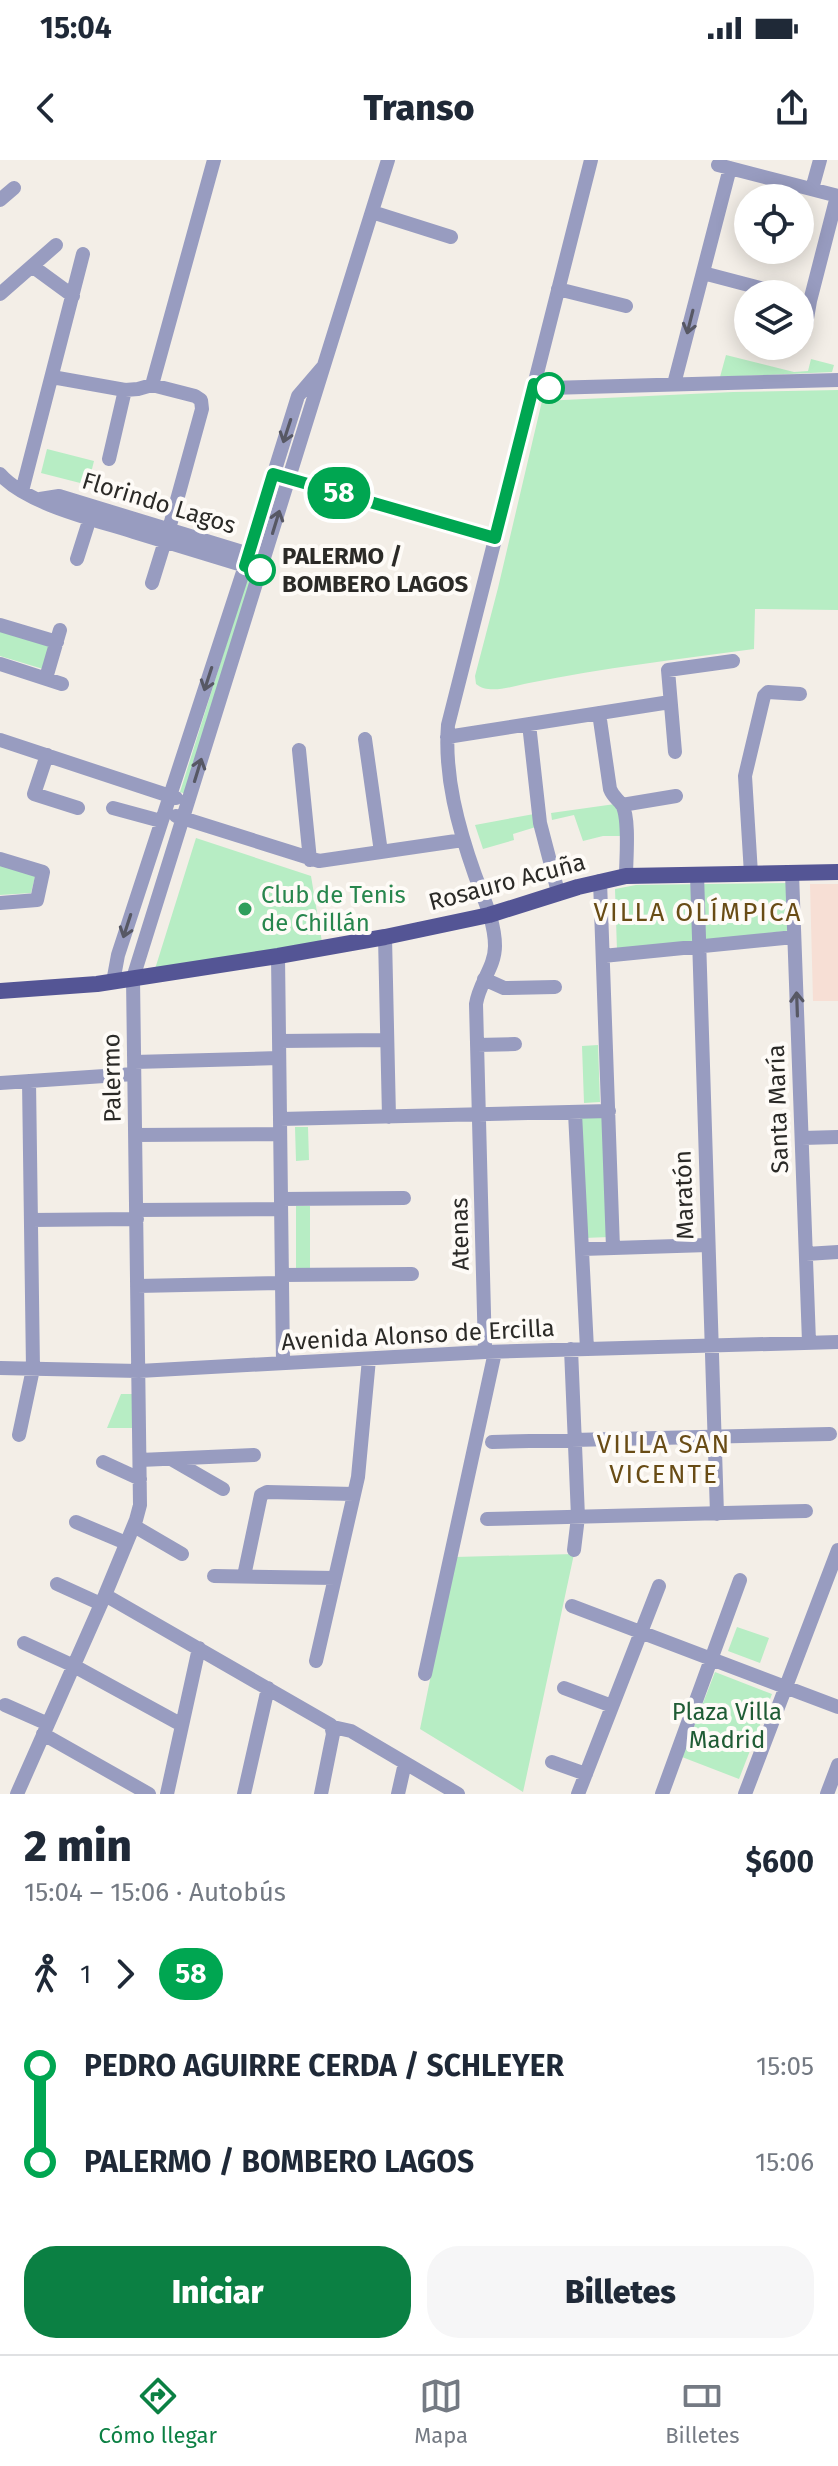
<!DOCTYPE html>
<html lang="es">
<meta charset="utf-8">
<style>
body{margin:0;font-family:"Fira Sans",sans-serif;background:#f6f6f7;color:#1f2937;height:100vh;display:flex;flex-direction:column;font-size:30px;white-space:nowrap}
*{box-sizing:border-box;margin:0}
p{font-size:26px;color:#747a83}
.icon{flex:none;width:44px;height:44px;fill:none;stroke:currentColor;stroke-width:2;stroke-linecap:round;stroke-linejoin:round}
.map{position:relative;height:1634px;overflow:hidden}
.drawer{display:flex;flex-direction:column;background:#fff;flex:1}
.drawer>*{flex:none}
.badge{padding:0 16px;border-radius:26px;font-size:28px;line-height:52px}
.buttons{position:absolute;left:734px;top:24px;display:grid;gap:16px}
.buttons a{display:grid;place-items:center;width:80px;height:80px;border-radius:50%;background:#fff;box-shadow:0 4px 20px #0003;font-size:40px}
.map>.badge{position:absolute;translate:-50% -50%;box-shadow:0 0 0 4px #fff}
.legs{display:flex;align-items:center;gap:12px;height:88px;padding:0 24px;font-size:26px}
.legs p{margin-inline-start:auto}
.headline{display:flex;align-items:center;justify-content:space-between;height:136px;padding:0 24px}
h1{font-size:44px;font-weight:800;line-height:60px}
.primary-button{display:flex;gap:16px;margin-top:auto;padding:16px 24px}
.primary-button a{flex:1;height:92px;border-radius:32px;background:#0b8043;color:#fff;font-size:32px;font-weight:800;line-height:92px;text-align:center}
.primary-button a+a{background:#f6f6f7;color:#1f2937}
ul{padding:0 24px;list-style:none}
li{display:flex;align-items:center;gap:28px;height:96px;font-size:30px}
li i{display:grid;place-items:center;width:12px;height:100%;margin:0 10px;background:currentColor}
li i::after{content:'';width:20px;height:20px;margin:-10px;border:6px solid;border-radius:50%;background:#fff}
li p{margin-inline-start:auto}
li:first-child i{background:linear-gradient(#0000 50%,currentColor 0)}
li:last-child i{background:linear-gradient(currentColor 50%,#0000 0)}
.status{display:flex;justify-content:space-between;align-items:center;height:56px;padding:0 40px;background:#fff;direction:ltr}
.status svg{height:22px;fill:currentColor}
header{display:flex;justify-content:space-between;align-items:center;height:104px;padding:0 24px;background:#fff;font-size:36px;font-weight:800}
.tab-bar{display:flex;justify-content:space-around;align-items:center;height:112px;border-top:2px solid #e0e1e3;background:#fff;font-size:22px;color:#747a83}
.tab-bar a{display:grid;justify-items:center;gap:4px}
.tab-bar .current{color:#0b8043}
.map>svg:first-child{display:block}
</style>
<div class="status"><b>15:04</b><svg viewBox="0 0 49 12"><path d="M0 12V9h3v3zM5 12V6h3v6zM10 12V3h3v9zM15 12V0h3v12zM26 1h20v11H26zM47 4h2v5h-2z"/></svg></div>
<header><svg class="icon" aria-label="back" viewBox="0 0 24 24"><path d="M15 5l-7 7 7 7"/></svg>Transo<svg class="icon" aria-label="share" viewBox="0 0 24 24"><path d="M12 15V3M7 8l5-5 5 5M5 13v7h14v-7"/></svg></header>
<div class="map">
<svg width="838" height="1634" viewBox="0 0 838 1634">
<rect width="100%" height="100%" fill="#f3eee7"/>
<path fill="#f7dfd5" d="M810,724h28v117h-25z"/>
<path fill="#b7edc4" d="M726,195l68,17 14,-1 3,-12 23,6 -2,7 -112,5z
M838,230v220l-83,-1 -1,40c-75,10 -151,19 -225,34 -16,3 -40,12 -53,1l-1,-8 23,-88 44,-187 191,-9z
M47,289l47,12 -6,24 -47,-12z
M248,415l9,3 -68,217 -9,-3z
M0,468l50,16 -7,25 -43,-13z
M615,644l5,6 1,26h-18l-20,5 -9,-26 -22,5 -1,-7z
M534,654l5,12 -26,8 1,6 -31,9 -8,-24z
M196,678l115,38 11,66 -167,27z
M0,703l36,10 -5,20 -31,2z
M791,723l3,47 -177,21 -2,-62 21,-4z
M598,885l2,57 -16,1 -2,-57z
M605,957l4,120 -25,1 -4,-120z
M295,967h13l1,33 -13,1z
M296,1046h14v63h-14z
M121,1234h14v34h-28z
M574,1394l-49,229 -2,9 -103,-63 35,-172z
M737,1467l32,11 -9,25 -32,-12z
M715,1512l57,22 -33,85 -57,-22z"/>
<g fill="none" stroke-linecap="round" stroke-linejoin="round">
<path stroke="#989cc0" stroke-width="14" d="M718,5l120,31
M812,29l8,-29
M0,40l14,-12
M372,52l79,25
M32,106l41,30
M703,113l80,21
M558,129l68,17
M0,134l56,-49
M805,170l5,-29 27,-105
M52,217l73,13 13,-1 14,-4 43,11 6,4 1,9 -33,120
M534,224l15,4 289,-8
M674,224l56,-216
M152,225l62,-225
M109,299l16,-69
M0,314c26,30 96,46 134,58 40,12 79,24 118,36
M283,317l212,61
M22,331l61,-237
M40,339l19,-3 197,60
M77,399l13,-41
M152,423l13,-42
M0,465l57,17
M0,504l62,20
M46,518l14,-48
M599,553l11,76c3,8 8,10 12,16 8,13 4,55 4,71
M529,564l11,99 18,69
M447,577l223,-35
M365,579l16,113
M0,580l176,58
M299,590l11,110
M675,592l-7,-82 65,-9
M47,595l-13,39 44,14
M622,645l54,-9
M113,648l48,13
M176,656l143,45 144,-21
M0,699l43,13 -6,28 -37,3
M792,713l17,469
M697,714l20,640
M751,714l-6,-98 19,-80 4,-4 32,2
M600,721l13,367
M385,777l4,180
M278,796l5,407
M603,796l191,-19
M484,819l20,9 51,-1
M113,822l5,-27 127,-389 53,-170 24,-28
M279,881l108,-1
M477,885l38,-1
M134,902l145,-4
M0,923l134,-9
M575,953l12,236
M280,959l329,-8
M135,975l145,-1
M802,978l36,-1
M281,1039l123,-1
M136,1050l145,-1
M31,1060l106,-1
M582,1089l126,-4
M806,1094l32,-2
M282,1115l130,-1
M137,1126l145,-3
M571,1189l7,168 -4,33
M485,1192l-9,-348c3,-21 19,-37 19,-58 0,-24 -12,-49 -20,-71 -17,-48 -31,-99 -27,-150l143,-565
M0,1208l139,3 346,-19 353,-10
M19,1275l14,-66 -4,-288
M492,1282l338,-8
M171,1299l52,30
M140,1300l114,-5
M103,1302l37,17
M487,1359l319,-8
M76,1362l50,21
M134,1366l48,28
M214,1416l121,2
M244,1416l17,-81 6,-3 87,2
M57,1424l44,20
M105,1435l226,130 2,9 -12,60
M572,1446l266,101
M24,1483l50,23 108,59
M316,1501l42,-184 11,-118
M425,1514l70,-322
M564,1528l48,18
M5,1545l43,19
M333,1567l18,4 107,63
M43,1574l106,60
M552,1602l34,12
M17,1634l88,-199 31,-75 4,-15 -7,-527 255,-818
M167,1634l32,-146
M244,1634l24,-106
M398,1634l7,-31
M578,1634l81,-208
M662,1634l78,-214
M745,1634l93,-244
M827,1634l11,-29"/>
<path stroke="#545595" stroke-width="16" d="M0,831l97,-7 181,-28 107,-19 104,-22 89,-28 48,-11 212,-4"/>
</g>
<defs><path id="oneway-shaft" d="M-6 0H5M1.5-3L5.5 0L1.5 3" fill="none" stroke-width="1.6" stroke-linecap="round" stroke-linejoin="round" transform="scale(2)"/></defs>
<g stroke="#575864">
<use href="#oneway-shaft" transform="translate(690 162) rotate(104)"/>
<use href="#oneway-shaft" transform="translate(287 271) rotate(108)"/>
<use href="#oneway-shaft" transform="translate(276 362) rotate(-73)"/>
<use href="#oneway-shaft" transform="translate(208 519) rotate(108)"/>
<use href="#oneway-shaft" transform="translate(198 610) rotate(-73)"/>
<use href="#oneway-shaft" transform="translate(127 766) rotate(108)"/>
<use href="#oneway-shaft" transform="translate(797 844) rotate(-92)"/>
</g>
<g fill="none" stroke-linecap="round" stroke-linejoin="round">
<g stroke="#fff" stroke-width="18">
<path id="line-1" d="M260,410l-15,-4 28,-92 222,64 39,-154 15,4"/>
</g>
<use href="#line-1" stroke="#00a651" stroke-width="12"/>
</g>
<g fill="#fff" stroke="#00a651" stroke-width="4">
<circle cx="549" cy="228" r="14"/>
<circle cx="260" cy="410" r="14"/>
</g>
<circle fill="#2e9e5b" stroke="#fefbf7" stroke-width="3" cx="245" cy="749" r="8"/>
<g text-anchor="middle" stroke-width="8" stroke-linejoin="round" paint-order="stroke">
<g font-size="24" fill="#2b2a27" stroke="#fefbf7">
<text transform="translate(159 343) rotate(17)" y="8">Florindo Lagos</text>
<text transform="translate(507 722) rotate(-15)" y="8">Rosauro Acuña</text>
<text transform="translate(112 918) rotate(-91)" y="8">Palermo</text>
<text transform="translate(778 949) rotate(-92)" y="8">Santa María</text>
<text transform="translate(684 1035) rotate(-92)" y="8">Maratón</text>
<text transform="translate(460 1074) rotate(-91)" y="8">Atenas</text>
<text transform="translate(418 1175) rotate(-3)" y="8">Avenida Alonso de Ercilla</text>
</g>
<g font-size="24" font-weight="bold" fill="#2b2a27" stroke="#fefbf7" text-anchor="start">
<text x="282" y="404">PALERMO /<tspan x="282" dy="28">BOMBERO LAGOS</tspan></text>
</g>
<g font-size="24" fill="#27864d" stroke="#fefbf7" text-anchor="start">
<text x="261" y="743">Club de Tenis<tspan x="261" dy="28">de Chillán</tspan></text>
</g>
<g font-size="24" fill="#1f5c35" stroke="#fefbf7">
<text x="727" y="1560">Plaza Villa<tspan x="727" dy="28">Madrid</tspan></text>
</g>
<g font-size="26" letter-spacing="2" fill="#694c15" stroke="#fefbf7">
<text x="698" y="761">VILLA OLÍMPICA</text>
<text x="664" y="1293">VILLA SAN<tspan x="664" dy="30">VICENTE</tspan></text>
</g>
</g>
</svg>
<div class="buttons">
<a><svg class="icon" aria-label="locate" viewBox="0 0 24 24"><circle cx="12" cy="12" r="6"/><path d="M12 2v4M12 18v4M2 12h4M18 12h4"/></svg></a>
<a><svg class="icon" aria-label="layers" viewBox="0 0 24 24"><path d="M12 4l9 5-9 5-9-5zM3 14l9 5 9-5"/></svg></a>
</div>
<b class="badge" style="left:339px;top:333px;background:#00a651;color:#fff">58</b>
</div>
<section class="drawer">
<div class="headline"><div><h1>2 min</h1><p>15:04 – 15:06 · Autobús</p></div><b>$600</b></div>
<div class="legs"><svg class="icon" aria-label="walk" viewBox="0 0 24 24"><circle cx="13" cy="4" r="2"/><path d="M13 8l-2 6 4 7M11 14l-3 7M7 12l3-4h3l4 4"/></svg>1<svg class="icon" aria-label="forward" viewBox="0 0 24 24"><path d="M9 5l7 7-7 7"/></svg><b class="badge" style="background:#00a651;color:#fff">58</b></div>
<ul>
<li><i style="color:#00a651"></i><b>PEDRO AGUIRRE CERDA / SCHLEYER</b><p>15:05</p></li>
<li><i style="color:#00a651"></i><b>PALERMO / BOMBERO LAGOS</b><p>15:06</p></li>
</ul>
<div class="primary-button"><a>Iniciar</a><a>Billetes</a></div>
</section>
<nav class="tab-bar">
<a class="current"><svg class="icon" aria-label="directions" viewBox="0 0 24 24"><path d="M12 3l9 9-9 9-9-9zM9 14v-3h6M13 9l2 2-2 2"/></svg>Cómo llegar</a>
<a><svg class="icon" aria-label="map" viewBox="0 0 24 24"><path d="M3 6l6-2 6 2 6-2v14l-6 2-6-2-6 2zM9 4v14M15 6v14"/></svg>Mapa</a>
<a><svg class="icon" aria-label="tickets" viewBox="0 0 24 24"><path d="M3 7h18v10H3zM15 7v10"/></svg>Billetes</a>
</nav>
